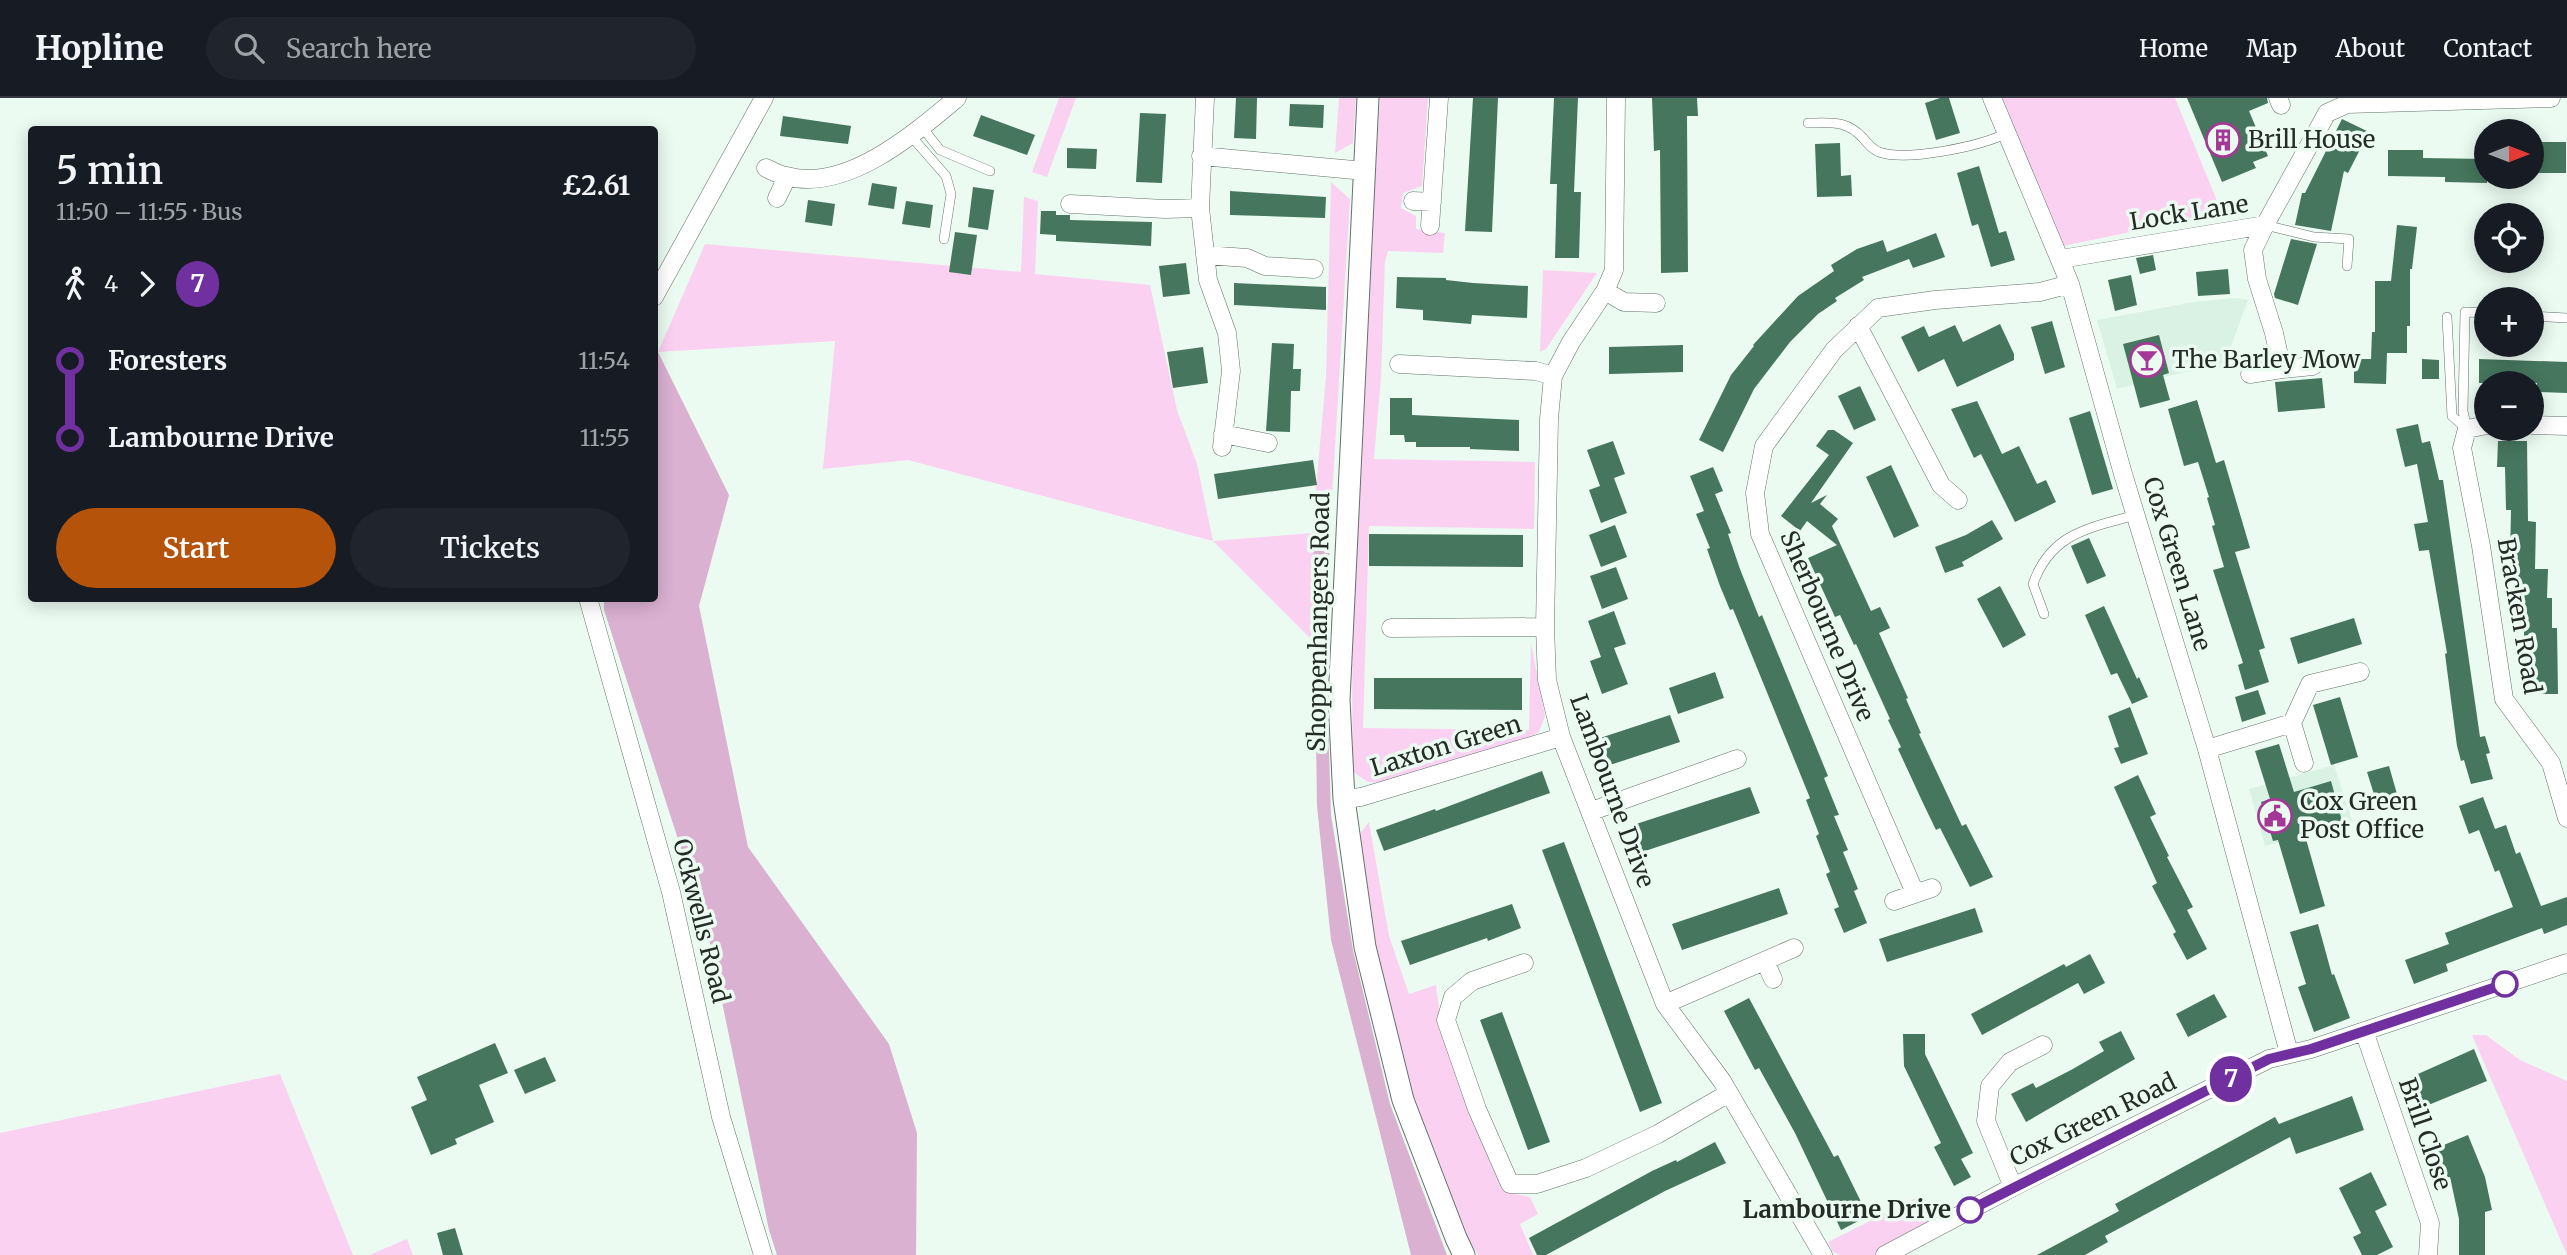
<!DOCTYPE html>
<meta charset="utf-8">
<style>
body{margin:0;font-family:Merriweather,serif;background:#20242c;color:#f1f3f6;height:100vh;display:flex;flex-direction:column;font-size:26px;white-space:nowrap}
*{box-sizing:border-box;margin:0}
p{font-size:23px;color:#9ea1a6}
.icon{flex:none;width:38px;height:38px;fill:none;stroke:currentColor;stroke-width:2;stroke-linecap:round;stroke-linejoin:round}
.map{position:relative;flex:1;overflow:hidden}
.details{position:absolute;left:28px;top:28px;width:630px;height:476px;display:flex;flex-direction:column;background:#171b24;border-radius:7px;box-shadow:0 4px 18px #0003}
.details>*{flex:none}
.badge{padding:0 14px;border-radius:23px;font-size:24px;line-height:46px}
.needle{width:46px;rotate:90deg}
.tools{position:absolute;left:2474px;top:21px;display:grid;gap:14px}
.tools a{display:grid;place-items:center;width:70px;height:70px;border-radius:50%;background:#171b24;box-shadow:0 4px 18px #0003;font-size:35px}
.map>.badge{position:absolute;translate:-50% -50%;box-shadow:0 0 0 4px #fff}
.legs{display:flex;align-items:center;gap:10px;height:77px;padding:0 28px;font-size:23px}
.legs p{margin-inline-start:auto}
.overview{display:flex;align-items:center;justify-content:space-between;height:119px;padding:0 28px}
h1{font-size:38px;font-weight:600;line-height:52px}
.button{display:flex;gap:14px;margin-top:auto;padding:14px 28px}
.button a{flex:1;height:80px;border-radius:42px;background:#b45309;color:#fff;font-size:28px;font-weight:600;line-height:80px;text-align:center}
.button a+a{background:#20242c;color:#f1f3f6}
ul{padding:0 28px;list-style:none}
li{display:flex;align-items:center;gap:24px;height:77px;font-size:26px}
li i{display:grid;place-items:center;width:10px;height:100%;margin:0 9px;background:currentColor}
li i::after{content:'';width:18px;height:18px;margin:-9px;border:5px solid;border-radius:50%;background:#171b24}
li p{margin-inline-start:auto}
li:first-child i{background:linear-gradient(#0000 50%,currentColor 0)}
li:last-child i{background:linear-gradient(currentColor 50%,#0000 0)}
header{display:flex;align-items:center;gap:42px;box-sizing:border-box;height:98px;padding:0 35px;background:#171b24;border-bottom:2px solid #363941}
header strong{font-size:33px}
nav{display:flex;gap:38px;margin-inline-start:auto;font-size:24px}
.search{width:490px;height:63px;background:#20242c;display:flex;align-items:center;gap:18px;box-sizing:border-box;padding:0 24px;border-radius:38px;color:#9ea1a6;font-size:26px}
.map>svg:first-child{display:block}
</style>
<header>
<strong>Hopline</strong>
<div class="search"><svg class="icon" aria-label="search" viewBox="0 0 24 24"><circle cx="10" cy="10" r="6"/><path d="M15 15l6 6"/></svg>Search here</div>
<nav><a>Home</a><a>Map</a><a>About</a><a>Contact</a></nav>
</header>
<div class="map">
<svg width="2567" height="1157" viewBox="0 0 2567 1157">
<rect width="100%" height="100%" fill="#ebfbf1"/>
<path fill="#d9f2e4" d="M2236,200l12,2 -25,68 -38,4 -68,17 -20,-69 97,-18z
M2334,667l19,58 -88,23 -16,-57z"/>
<path fill="#fbd1f2" d="M1059,0h17l-29,79 -15,-5z
M1339,0h17l-3,45 -18,10z
M1380,0h48l-6,88 -19,7 -2,15 15,8v13l29,4 -2,20 -55,-2 -3,11 -4,116 -7,81 161,3 -1,67 -165,-3 -6,202 166,2 2,-87 14,73 -6,16 -20,10 -131,41 -20,-1 -15,-10c-5,-225 14,-450 27,-674z
M2002,0h173l47,115 -159,33z
M1331,84l19,17 -20,332 -17,3 2,109 -102,-102 -305,-81 -85,9 12,-128 -177,11 47,-108 316,28 3,-75 14,4 -3,73 115,11 27,125 20,54 16,77 99,-8 14,-156z
M1543,172l54,3 -51,76 -6,3z
M1369,724l20,114 20,58 27,-9c7,72 41,141 70,207l24,5 8,17 -18,10 13,31h-55l-14,-24 -51,-135 -39,-151 -16,-109z
M2472,937h14l34,25 47,21v174z
M280,976l73,181h-353v-122z
M1922,1097l12,27 -60,33h-33l-8,-3 -5,-10z
M407,1141l6,16h-44z"/>
<path fill="#dbb1d2" d="M658,254l71,143 -30,111 49,241 141,197 28,89 -1,122h-139l-8,-25 -62,-301 -103,-319v-11l50,-1v-239z
M1330,433l-3,156 4,128 22,135 37,154 57,151h-36l-80,-315 -14,-134 -4,-273z"/>
<path fill="#46765d" d="M1236,0h21l-1,41 -22,-1z
M1473,0h25l-6,134 -27,-1z
M1554,0h24l-4,94h7l-2,66h-24l2,-74h-7z
M1652,0h45l1,18h-11l1,156 -27,1 -1,-123 -6,1z
M1940,0h9l11,35 -24,7 -11,-37z
M2187,0h80l1,5 -19,8 19,45 -15,6 3,6 -34,14z
M1290,6l34,1 -1,23 -34,-2z
M1140,15l26,1 -4,69 -26,-1z
M981,17l54,20 -8,20 -54,-19z
M783,18l68,10 -3,18 -68,-8z
M2342,21l27,13 -21,41 -4,-2 -13,60 -36,-6 7,-32h3z
M2532,44h34v31h-34z
M1840,45l1,33 10,-1 1,21 -35,1 -2,-53z
M1067,50l30,1 -1,20 -29,-1z
M2388,52h35v8l64,1v24l-42,-1v-5l-57,-1z
M1979,68l20,67 7,-2 9,29 -24,7 -13,-43 -6,2 -15,-53z
M872,85l25,4 -3,22 -26,-4z
M973,89l21,3 -6,40 -20,-3z
M1230,93l96,6 -1,21 -95,-3z
M808,102l27,4 -3,22 -27,-4z
M906,103l27,4 -3,23 -28,-4z
M1041,113h15v4h14v5l82,2 -1,24 -95,-5v-6l-16,-1z
M2397,127l20,2 -5,42h-2v57h-3v27h-20l-1,31 -32,-1v-24h17l1,-27h3v-51h16z
M955,134l22,3 -6,40 -22,-3z
M1936,135l9,24 -32,11 -4,-9 -47,18 2,3 -29,18 2,3 -19,13 -28,28 -36,47 -31,63 -24,-12 32,-65 23,-29 -1,-1 45,-49 36,-25 -3,-6 26,-16 26,-9 4,12z
M2291,141l26,5 -19,61 -23,-7 -1,-4z
M2153,157l3,15 -16,4 -4,-16z
M1186,165l4,31 -27,3 -4,-31z
M2228,171l2,25 -32,2 -2,-24z
M2131,177l6,30 -22,6 -7,-31z
M1397,179l49,1v2l27,3 55,3 -1,32 -55,-3 -1,9 -48,-4v-10l-27,-2z
M1234,185l92,4v23l-92,-5z
M2052,223l13,46 -20,7 -14,-47z
M2000,226l14,30v6l-57,27 -13,-28 -26,13 -17,-35 23,-11 5,11 26,-12 8,17z
M2159,237l10,38 -6,2 7,25 -30,8 -17,-64z
M1272,245l22,1 -1,25h8l-1,22h-9l-1,41 -24,-1z
M1683,247v27l-74,2v-27z
M1203,249l5,36 -35,5 -6,-36z
M2422,261l17,1v19h-17z
M2479,261l88,3v31l-30,-1v-9h-58z
M2322,280l3,30 -47,4 -3,-30z
M1860,288l16,34 -22,10 -16,-34z
M1390,300h22v17l107,5v31l-49,-2v-2h-54v-5h-11l-1,-7h-14z
M2197,302l19,63 8,-3 26,88 -15,4 30,96 -6,2 10,32 -24,8 -7,-25 5,-2 -30,-93 11,-3 -12,-41 3,-1 -8,-27 2,-1 -11,-35 -14,4 -16,-57z
M1977,303l25,53 17,-8 18,38 9,-4 10,22 -41,20 -34,-68 -7,4 -23,-49z
M2090,313l23,78 -21,6 -23,-77z
M2418,326l4,19 8,-2 9,39h4l37,257 5,-1 5,17 -4,1 7,25 -22,5 -7,-24 -3,1 -4,-15 -12,-92 2,-1 -18,-103 -10,1 -5,-27 14,-2 -11,-58 -12,3 -9,-38z
M1828,332h6l19,13 -42,60 16,-8 -7,9 18,15 -6,7 39,85 9,-4 10,21 -11,5 29,65 -2,1 15,34 -2,1 43,92 4,-2 27,53 -23,10 -30,-59 -4,2 -13,-27 -25,-54 3,-2 -13,-27 2,-1 -34,-75 -2,1 -14,-30 -5,2 -27,-59 29,-13 -30,-24 -7,10 -19,-15 48,-61 -13,-9z
M1613,343l12,33 -11,4 13,35 -26,10 -12,-33 11,-4 -13,-36z
M2498,343h29l1,80 8,1 -1,47h13l-1,29h5v30h5l1,66h-25l-1,-46h-8v-28h-6l1,-29h-4v-31h-5l1,-50h-5l-1,-43h-8z
M1313,362l4,25 -99,14 -4,-25z
M1891,367l28,61 -25,12 -28,-61z
M1713,369l10,24 -8,3 16,39 -3,1 12,35 19,48 3,-2 66,161 -4,2 15,37 -5,1 14,34 -5,2 15,37 -4,2 13,32 -23,10 -10,-24 5,-2 -13,-33 4,-2 -14,-36 3,-2 -13,-34 4,-2 -77,-189 -3,1 -10,-24 -13,-37 3,-1 -14,-34 8,-3 -14,-35z
M1992,422l11,19 -41,23 2,4 -19,7 -10,-26 31,-12z
M1615,427l12,32 -26,10 -12,-32z
M1369,436l154,1v32l-154,-1z
M2089,440l17,38 -19,8 -16,-38z
M1616,469l12,32 -26,10 -12,-33z
M2000,488l26,49 -23,13 -26,-49z
M2104,508l33,73 2,-2 9,20 -16,7 -15,-31 -6,2 -26,-60z
M1614,513l12,33 -12,4 14,36 -26,10 -12,-33 11,-4 -13,-36z
M2354,520l8,26 -64,20 -8,-26z
M1715,574l9,26 -46,16 -9,-26z
M1374,580h148v32l-148,-1z
M2258,592l8,24 -24,8 -7,-25z
M2340,599l18,60 -27,8 -18,-60z
M2130,609l18,47 -27,10 -7,-16 5,-1 -11,-31z
M1670,617l10,27 -70,23 -10,-27z
M2279,646l15,48 37,-11 11,40 -38,11 21,74 -25,8 -22,-74 -5,1 -12,-39 9,-3 -15,-48z
M2389,668l10,35 -21,6 -11,-35z
M1542,673l8,22 -166,58 -8,-21 59,-21 1,2z
M2138,677l18,39 -6,3 19,39 -2,1 26,50 -6,3 20,39 -20,11 -14,-26 3,-2 -24,-46 5,-3 -43,-96z
M1750,689l10,26 -118,39 -9,-27z
M2483,699l12,32 11,-4 10,29 4,-2 21,54 26,-9v28l-23,9 -2,-6 -59,22 -37,14 2,7 -34,13 -9,-24 44,-16 -4,-11 68,-26 -14,-37 -4,2 -16,-42 -10,4 -10,-28z
M1564,744l98,261 -22,9 -98,-262z
M1779,790l9,26 -106,36 -10,-26z
M1512,806l9,24 -33,13 -1,-3 -77,27 -9,-24z
M1975,810l8,24 -96,30 -8,-23z
M2318,826l14,51 2,-1 16,44 -36,14 -16,-45 8,-3 -16,-52z
M2090,856l15,29 -21,11 -6,-11 -96,52 -11,-21 93,-50 2,3z
M2214,896l13,23 -39,20 -12,-23z
M1749,900l85,159 4,-2 30,61 -27,14 -46,-97 -36,-65 -4,2 -31,-59z
M1502,914l48,130 -22,8 -48,-130z
M2121,933l14,28 -109,63 -15,-28 22,-11 3,5 35,-18 33,-19 -5,-9z
M1903,936h22v20l48,99 -12,6 10,18 -17,9 -20,-39 7,-4 -37,-77z
M495,945l13,30 -29,12 15,37 -39,17 2,5 -26,11 -20,-48 16,-7 -10,-23z
M2474,951l13,32 -66,27 -12,-30z
M545,959l11,24 -31,13 -11,-24z
M2352,998l12,34 -68,24 -6,-17 -185,99 3,6 -23,13h-48l82,-44 -4,-7 160,-87 4,7z
M2468,1037l17,42 7,33 -7,2v43h-26v-36l-9,-42 -4,1 -12,-29z
M1715,1044l11,21 -61,28 -119,64h-9l-8,-17 123,-67 24,-11 1,2z
M2371,1074l16,33 -12,6 18,36 -16,8h-15l-9,-18 8,-4 -22,-45z
M455,1130l8,27h-20l-6,-22z"/>
<g fill="none" stroke-linecap="round" stroke-linejoin="round">
<g stroke="#64726a" stroke-width="10">
<path id="service" d="M1808,25c24,0 38,-3 55,15 5,6 9,11 16,14 28,10 102,-6 128,-19
M922,29l18,23 50,21
M911,38l35,40 5,18 -7,45
M2265,127l49,12 35,2 -2,27
M2532,218l35,2
M2447,219l5,99 15,13
M2467,331l-4,-18 2,-99 22,1
M2044,516l-11,-30c18,-51 56,-56 103,-69"/>
</g>
<g stroke="#64726a" stroke-width="19">
<path id="minor" d="M1205,0l-5,110 8,72 19,53 4,38 -9,76
M1616,0l-2,172 -9,21 -34,51 -18,34 -4,43 -4,208 2,53 14,57 104,267 57,77 101,174
M1992,0l78,186 53,190 84,275 82,304
M2278,0l3,7
M1201,58l164,15
M766,70c6,3 13,7 20,8 60,17 128,-42 171,-78
M777,100l10,-21
M1413,103l19,1
M1070,106l95,5 35,-1
M2265,127l-12,25 4,29 17,54 8,36 31,-3
M1430,128l9,-128
M1205,157l42,3 18,8 49,3
M2061,161l204,-34 62,-112 20,-9 204,-6
M1605,193l19,11 32,1
M654,199l110,-199
M1858,228l83,159 17,15
M1399,266l137,7 17,5
M2250,276l32,-5
M2487,327l-20,4 -5,19 19,98 23,153 47,64 16,55
M2532,327l35,1
M1223,336l45,9
M588,500l83,294 50,225 42,138
M1391,530l154,-1
M2292,625l12,40
M2207,651l85,-26 18,-39 50,-12
M1344,701l17,-2 200,-60
M1592,713l145,-52
M1915,795l-155,-359 -5,-41 9,-47 70,-96 44,-42 57,-8 105,-8 30,-8
M1894,803l38,-13
M1765,863l8,18
M1524,865l-52,18 -19,16 -7,23 31,89 33,75h27l49,-16 72,-34 71,-41
M1665,906l129,-56
M2364,933l66,192 -2,32
M2013,1089l-27,-66 4,-35 20,-24 33,-17
M1885,1157l128,-68 256,-128 42,-10 256,-86"/>
</g>
<g stroke="#64726a" stroke-width="23">
<path id="tertiary" d="M1368,0l-29,602 5,99 21,148 38,153 53,138 8,17"/>
</g>
<use href="#service" stroke="#fff" stroke-width="9"/>
<use href="#minor" stroke="#fff" stroke-width="18"/>
<use href="#tertiary" stroke="#fff" stroke-width="21"/>
</g>
<g fill="none" stroke-linecap="round" stroke-linejoin="round">
<g stroke="#fff" stroke-width="16">
<path id="line-1" d="M1970,1112l299,-151 42,-10 194,-65"/>
</g>
<use href="#line-1" stroke="#7030a0" stroke-width="10"/>
</g>
<defs>
<g id="building-ring" transform="scale(1.75)"><circle r="9.5" fill="#ebfbf1" stroke="#a53897" stroke-width="1.5"/><path d="M-4-6H4V6H1V3H-1V6H-4ZM-2.5-4.3h1.7v1.8h-1.7ZM.8-4.3h1.7v1.8H.8ZM-2.5-1h1.7V.8h-1.7ZM.8-1h1.7V.8H.8Z" fill="#a53897"/></g>
<g id="bar-ring" transform="scale(1.75)"><circle r="9.5" fill="#ebfbf1" stroke="#a53897" stroke-width="1.5"/><path d="M-6-5H6L.8 .8V4.5H3.5V6h-7V4.5H-.8V.8Z" fill="#a53897"/></g>
<g id="civic-ring" transform="scale(1.75)"><circle r="9.5" fill="#ebfbf1" stroke="#a53897" stroke-width="1.5"/><path d="M-.6-6.5H3V-4.5H.6V-3L4-1V1h2V6H-6V1h2V-1L-.6-3ZM-1.2 2.5V6h2.4V2.5Z" fill="#a53897"/></g>
</defs>
<g fill-rule="evenodd">
<use href="#building-ring" x="2223" y="42"/>
<use href="#bar-ring" x="2147" y="262"/>
<use href="#civic-ring" x="2275" y="718"/>
</g>
<g fill="#fff" stroke="#7030a0" stroke-width="3.5">
<circle cx="2505" cy="886" r="12"/>
<circle cx="1970" cy="1112" r="12"/>
</g>
<g text-anchor="middle" stroke-width="7" stroke-linejoin="round" paint-order="stroke">
<g font-size="24" fill="#252c28" stroke="#ebfbf1" text-anchor="start">
<text x="2248" y="50">Brill House</text>
<text x="2172" y="270">The Barley Mow</text>
<text x="2300" y="712">Cox Green<tspan x="2300" dy="28">Post Office</tspan></text>
</g>
<g font-size="24" fill="#252c28" stroke="#ebfbf1">
<text transform="translate(2189 115) rotate(-9)" y="8">Lock Lane</text>
<text transform="translate(2177 466) rotate(73)" y="8">Cox Green Lane</text>
<text transform="translate(2519 518) rotate(80)" y="8">Bracken Road</text>
<text transform="translate(1319 524) rotate(-89)" y="8">Shoppenhangers Road</text>
<text transform="translate(1827 528) rotate(67)" y="8">Sherbourne Drive</text>
<text transform="translate(1446 648) rotate(-17)" y="8">Laxton Green</text>
<text transform="translate(1612 693) rotate(70)" y="8">Lambourne Drive</text>
<text transform="translate(701 823) rotate(76)" y="8">Ockwells Road</text>
<text transform="translate(2093 1022) rotate(-26)" y="8">Cox Green Road</text>
<text transform="translate(2425 1036) rotate(71)" y="8">Brill Close</text>
</g>
<g font-size="24" font-weight="bold" fill="#252c28" stroke="#ebfbf1" text-anchor="end">
<text x="1951" y="1120">Lambourne Drive</text>
</g>
</g>
</svg>
<div class="tools">
<a><svg class="needle" viewBox="-14 -14 28 28"><path d="M0-13l5 13h-10z" fill="#e53935"/><path d="M0 13l5-13h-10z" fill="#9ea1a6"/></svg></a>
<a><svg class="icon" aria-label="locate" viewBox="0 0 24 24"><circle cx="12" cy="12" r="6"/><path d="M12 2v4M12 18v4M2 12h4M18 12h4"/></svg></a>
<a>+</a>
<a>−</a>
</div>
<b class="badge" style="left:2231px;top:981px;background:#7030a0;color:#fff">7</b>
<section class="details">
<div class="overview"><div><h1>5 min</h1><p>11:50 – 11:55 · Bus</p></div><b>£2.61</b></div>
<div class="legs"><svg class="icon" aria-label="walk" viewBox="0 0 24 24"><circle cx="13" cy="4" r="2"/><path d="M13 8l-2 6 4 7M11 14l-3 7M7 12l3-4h3l4 4"/></svg>4<svg class="icon" aria-label="forward" viewBox="0 0 24 24"><path d="M9 5l7 7-7 7"/></svg><b class="badge" style="background:#7030a0;color:#fff">7</b></div>
<ul>
<li><i style="color:#7030a0"></i><b>Foresters</b><p>11:54</p></li>
<li><i style="color:#7030a0"></i><b>Lambourne Drive</b><p>11:55</p></li>
</ul>
<div class="button"><a>Start</a><a>Tickets</a></div>
</section>
</div>
